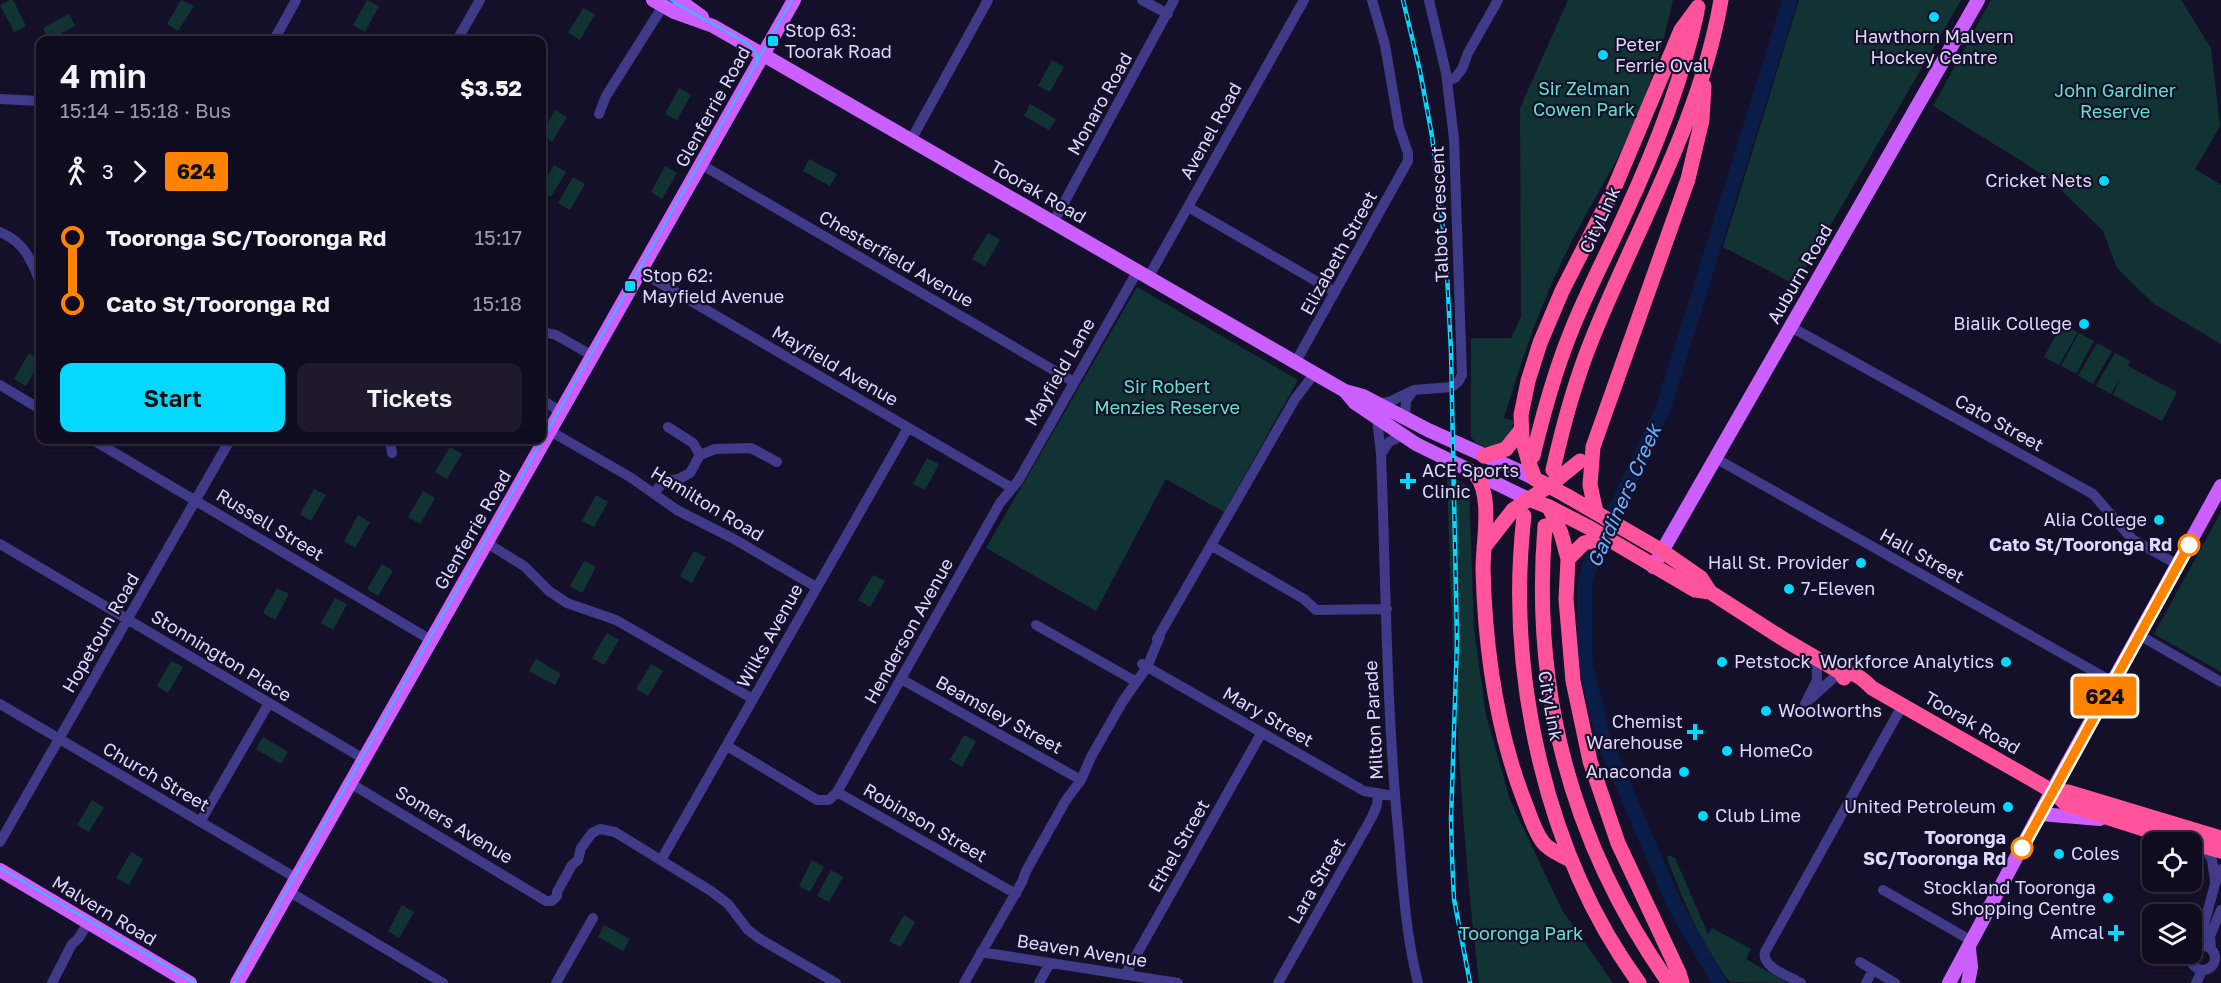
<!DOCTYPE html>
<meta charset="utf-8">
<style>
body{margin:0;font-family:"Golos Text",sans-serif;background:#1e1a2c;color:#f1f3f6;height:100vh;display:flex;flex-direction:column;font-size:22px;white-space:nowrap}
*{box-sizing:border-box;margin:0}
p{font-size:20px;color:#9c9ba4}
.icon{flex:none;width:33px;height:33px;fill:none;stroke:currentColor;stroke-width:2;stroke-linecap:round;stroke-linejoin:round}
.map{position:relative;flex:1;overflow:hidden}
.side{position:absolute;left:36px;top:36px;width:510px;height:408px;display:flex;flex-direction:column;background:#100c1f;border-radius:12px;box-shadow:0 3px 9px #0003,0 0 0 2px #302c3d}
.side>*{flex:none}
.badge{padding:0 12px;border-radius:4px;font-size:21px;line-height:39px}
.buttons{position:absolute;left:2142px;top:832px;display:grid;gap:12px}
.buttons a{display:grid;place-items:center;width:60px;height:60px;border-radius:12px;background:#100c1f;box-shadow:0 3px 9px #0003,0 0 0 2px #302c3d;font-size:30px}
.map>.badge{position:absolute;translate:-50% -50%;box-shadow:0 0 0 3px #fff}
.legs{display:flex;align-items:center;gap:9px;height:66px;padding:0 24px;font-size:20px}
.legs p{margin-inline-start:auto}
.head{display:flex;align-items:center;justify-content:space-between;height:102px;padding:0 24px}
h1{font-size:33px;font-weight:600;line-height:45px}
.primary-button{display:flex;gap:12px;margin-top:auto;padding:12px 24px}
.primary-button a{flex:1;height:69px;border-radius:12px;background:#04d8ff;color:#111;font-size:24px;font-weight:600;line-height:69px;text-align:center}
.primary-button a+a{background:#1e1a2c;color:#f1f3f6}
ul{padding:0 24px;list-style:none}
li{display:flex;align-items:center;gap:21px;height:66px;font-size:22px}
li i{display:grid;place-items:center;width:9px;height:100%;margin:0 8px;background:currentColor}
li i::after{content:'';width:15px;height:15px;margin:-8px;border:4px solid;border-radius:50%;background:#100c1f}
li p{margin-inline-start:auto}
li:first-child i{background:linear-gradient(#0000 50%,currentColor 0)}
li:last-child i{background:linear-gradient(currentColor 50%,#0000 0)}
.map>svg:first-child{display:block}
</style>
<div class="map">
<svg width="2221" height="983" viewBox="0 0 2221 983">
<rect width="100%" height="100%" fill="#151029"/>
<path fill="#123333" d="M10,0h3l13,26 -12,6 -14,-27z
M181,0l13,6 -16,25 -11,-7z
M367,0l12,6 -14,26 -12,-7z
M1568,0h105c-11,51 -27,100 -50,147 -18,37 -41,71 -58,108 -26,53 -44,107 -61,163l10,3c-2,5 -2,11 -5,15 -9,13 -31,16 -38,0v-98h40l10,-21 -1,-209z
M1799,0h162l-165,285 -73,-38z
M1991,0h190l30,48 9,78 -25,43 26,16v159l-67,-40 -37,-36 -14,-37 -53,-52 -117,-73z
M583,8l12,6 -15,26 -12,-7z
M69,14l6,12 -26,14 -6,-12z
M1052,60l12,7 -14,25 -12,-6z
M679,88l12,7 -14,25 -12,-6z
M1030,104l26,15 -7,11 -25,-14z
M555,110l12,7 -15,25 -10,-8z
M809,159l28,15 -7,12 -27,-15z
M554,165l12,7 -15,25 -9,-5v-6z
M665,166l12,7 -15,26 -11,-7z
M573,177l12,7 -15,26 -12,-7z
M988,233l12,7 -15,26 -13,-7z
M1137,287l161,93 -74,132 -58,-33 -70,132 -110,-63z
M2062,324l16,8 -19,33 -15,-8z
M2079,333l15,8 -18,33 -15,-8z
M2097,343l15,8 -19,33 -15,-8z
M29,353l11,8 -14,25 -12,-7z
M2115,353l15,8 -2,5 49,26 -15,29 -49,-26 8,-18 -10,17 -15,-8z
M450,447l12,7 -15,25 -12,-7z
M927,458l12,6 -14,26 -12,-6z
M1447,474l22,13 5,143 12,85 24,85 52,110 51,73h-134c-20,-169 -27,-339 -32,-509z
M314,489l12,6 -15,26 -11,-7z
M423,491l12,7 -15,26 -12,-7z
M596,495l12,7 -14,25 -12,-6z
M2221,512v160l-67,-38z
M358,515l12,7 -15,26 -11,-7z
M694,551l12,6 -14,26 -12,-7z
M584,561l12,6 -14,26 -12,-7z
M382,564l11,7 -15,25 -11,-7z
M873,575l12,6 -15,26 -12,-7z
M277,588l12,6 -14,26 -12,-7z
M335,598l12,6 -14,26 -12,-7z
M607,633l12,7 -15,25 -12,-7z
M536,659l25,15 -6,11 -26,-14z
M171,661l12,6 -15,26 -11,-7z
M651,664l12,7 -15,25 -12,-7z
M964,735l12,6 -14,26 -12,-7z
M263,737l25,15 -7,12 -25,-15z
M92,800l12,7 -15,25 -12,-7z
M131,852l12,7 -14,26 -13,-7z
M1668,855l7,3 33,76 4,-6 39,21 -5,10 42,24 -58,-1c-29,-37 -46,-80 -63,-124z
M812,860l12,7 -14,25 -11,-6z
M831,870l12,7 -14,25 -12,-6z
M402,905l12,7 -15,26 -11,-7z
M904,915l11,7 -14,25 -12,-6z
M604,925l26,14 -7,12 -25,-14z"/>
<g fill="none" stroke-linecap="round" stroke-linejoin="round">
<path stroke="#091d48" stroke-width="15" d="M1720,983l-45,-77 -71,-165 -19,-78v-81l6,-20 72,-153 127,-409"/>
<path stroke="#413a89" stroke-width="10" d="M1142,0l26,14
M274,40l22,-40
M457,40l23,-40
M1447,81l8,-3 7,-9 6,-16 30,-53
M0,99l40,2
M599,114l7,-18 57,-90
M911,140l77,-140
M702,165l372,217
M1188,207l147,85
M1053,223l121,-223
M0,232c24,10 31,27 40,50
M641,272l371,216
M1148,278l156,-278
M1791,327l302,167 39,45 46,26
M544,332l12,3 37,21
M1295,363l113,-202v-8l-9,-26 -14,-82 -13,-45
M0,385l40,24
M542,400l19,12
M1379,404l12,-3 23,-11 38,-3 6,-5 4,-7 -8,-236 -8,-66 -17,-73
M1405,418l1,-17 7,-10
M1377,419l4,35c5,128 5,257 18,385 4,48 7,97 19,144
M668,427l25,16 7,12
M550,431l80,46 47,33 57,29 82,48
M93,440l338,200
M390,440l2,13
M1381,454l8,-12 13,-7
M1715,458l398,224
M654,493l10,-12 15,-2 11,-6 10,-18 15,-6 36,-1 26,14
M487,543l37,23 25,25 18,12 49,17 137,79
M0,544l364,215
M1212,546l92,53 12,11 71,-1
M1036,625l99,56
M2139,635l82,47
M1157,639l138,-240 19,-25
M1142,664l222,127 30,5
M901,679l180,101
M1809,700l31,-28
M0,704l296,174
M1805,704l12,-24 -1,-22
M727,746l90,54h12l8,-8 179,102
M350,783l196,118h6l5,-5v-4l15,-27 6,-5 3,-12 11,-15 8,-4 15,3 96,59 17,13 20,26 12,9 76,44
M837,792l163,-289 18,-22 119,-209
M200,822l69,-119
M0,842l230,-402
M2204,846l8,14 3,21
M661,860l247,-432
M1883,890l89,51
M288,891l155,92
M2191 958a12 12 0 1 1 24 0a12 12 0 1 1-24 0Z
M2198,947l17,-63 6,-15
M2211,949l-1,-13 11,-26
M981,952l197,31
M1860,962l35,21
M1125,975l137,-243
M52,983l20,-39 6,-5 10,-16
M556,983l37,-65
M964,983l58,-101 4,-11 40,-71 15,-20 10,-23 32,-56 24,-34 13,-31
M1039,983l11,-20
M1278,983l94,-166 5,-12 1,-12
M1801,983c-12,-7 -40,-16 -36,-31l137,-246
M1866,983l7,-13
M2196,983l6,-12 5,-2"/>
<path stroke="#cc5fff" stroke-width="14" d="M653,0l21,12 39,14 40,23 592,342 18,5 65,34 91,41
M679,0l23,17
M1345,391l10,12 61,41 100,49
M1653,567l325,-567
M2040,814l60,5
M0,870l190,113
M237,983l557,-983
M1949,983l92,-172 180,-325
M1968,983l3,-16 -2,-18"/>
<path stroke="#ff539c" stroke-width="15" d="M1484,456l22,-7 15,-19
M1533,456c10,-42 21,-82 37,-122 16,-41 37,-80 55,-120 30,-65 57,-132 72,-202
M1529,463l-7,-25 -1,-23 7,-34 12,-38 22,-52 51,-100 68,-161 17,-23
M1553,470c10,-45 22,-89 39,-131 45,-112 108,-218 129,-339
M1476,475c17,21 7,67 7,94 2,79 13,160 42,234 5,12 9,27 17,38 5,8 21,15 30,20
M1569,497l93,54 39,27 9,14 75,48 55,32 4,6
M1529,499l20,-13 -12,-6
M1549,507l12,26 7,26 -2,40 7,82 17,80 28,82 61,130 3,10
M1549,507l39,20 107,63 15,2
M1596,512l-6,-27 3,-38 95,-268 14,-59 2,-34
M1524,516c-18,157 21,338 115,467
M1545,526c-14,168 27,319 124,457
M1484,547l29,-37
M1568,559l16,-16 22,-5
M1840,672c15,0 22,6 32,16l180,103 14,13 84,27 71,20
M2052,791l16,1 153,46"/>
<path stroke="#04d8ff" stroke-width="1.5" d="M670,0l77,43 9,9 2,13
M0,868l195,115
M234,983l558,-983"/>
<g stroke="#04d8ff" stroke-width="4.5">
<path id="rail" d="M1403,0l17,71 12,65 14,119 5,97 6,289 -6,178 1,39 2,41 16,84"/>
</g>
<use href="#rail" stroke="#151029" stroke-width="2" stroke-dasharray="7" stroke-linecap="butt"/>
<path stroke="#cc5fff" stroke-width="14" d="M1519,471l16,8
M1516,493l13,6"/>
<path stroke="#ff539c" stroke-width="15" d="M1529,463l6,16
M1569,497l-20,-11 31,-25
M1513,510l16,-11 20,8"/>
</g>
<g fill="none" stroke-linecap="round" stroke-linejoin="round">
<g stroke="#fff" stroke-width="14">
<path id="line-1" d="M2022,848l167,-303"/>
</g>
<use href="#line-1" stroke="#ff8200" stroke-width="9"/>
</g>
<g fill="#04d8ff" stroke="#151029" stroke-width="2">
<circle cx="1934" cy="17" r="6"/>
<rect x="767" y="35" width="12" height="12" rx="3"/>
<circle cx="1603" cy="55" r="6"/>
<circle cx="2104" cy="181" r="6"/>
<rect x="624" y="280" width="12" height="12" rx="3"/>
<circle cx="2084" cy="324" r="6"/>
<path d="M1405 472h6v6h6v6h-6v6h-6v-6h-6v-6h6z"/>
<circle cx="2159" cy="520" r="6"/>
<circle cx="1861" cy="563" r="6"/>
<circle cx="1789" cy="589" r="6"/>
<circle cx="1722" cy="662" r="6"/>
<circle cx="2006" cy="662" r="6"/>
<circle cx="1766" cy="711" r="6"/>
<path d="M1692 723h6v6h6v6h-6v6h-6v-6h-6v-6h6z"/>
<circle cx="1727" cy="751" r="6"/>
<circle cx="1684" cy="772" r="6"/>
<circle cx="2008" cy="807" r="6"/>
<circle cx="1703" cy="816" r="6"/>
<circle cx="2059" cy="854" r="6"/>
<circle cx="2108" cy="898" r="6"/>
<path d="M2113 924h6v6h6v6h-6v6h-6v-6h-6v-6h6z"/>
</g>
<g fill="#fff" stroke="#ff8200" stroke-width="3">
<circle cx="2189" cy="545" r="10"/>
<circle cx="2022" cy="848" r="10"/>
</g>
<g text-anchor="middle" stroke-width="4.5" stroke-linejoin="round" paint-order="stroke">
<g font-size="18" fill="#ded8ff" stroke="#151029" text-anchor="start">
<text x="785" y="37">Stop 63:<tspan x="785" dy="21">Toorak Road</tspan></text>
<text x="1934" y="43" text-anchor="middle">Hawthorn Malvern<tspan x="1934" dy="21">Hockey Centre</tspan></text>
<text x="1615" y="51">Peter<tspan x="1615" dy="21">Ferrie Oval</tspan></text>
<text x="2092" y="187" text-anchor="end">Cricket Nets</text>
<text x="642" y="282">Stop 62:<tspan x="642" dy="21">Mayfield Avenue</tspan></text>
<text x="2072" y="330" text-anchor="end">Bialik College</text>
<text x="1422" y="477">ACE Sports<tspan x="1422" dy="21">Clinic</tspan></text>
<text x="2147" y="526" text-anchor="end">Alia College</text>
<text x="1849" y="569" text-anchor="end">Hall St. Provider</text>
<text x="1801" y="595">7-Eleven</text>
<text x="1734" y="668">Petstock</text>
<text x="1994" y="668" text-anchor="end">Workforce Analytics</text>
<text x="1778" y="717">Woolworths</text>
<text x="1683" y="728" text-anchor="end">Chemist<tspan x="1683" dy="21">Warehouse</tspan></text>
<text x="1739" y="757">HomeCo</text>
<text x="1672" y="778" text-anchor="end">Anaconda</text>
<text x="1996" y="813" text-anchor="end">United Petroleum</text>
<text x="1715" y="822">Club Lime</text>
<text x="2071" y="860">Coles</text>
<text x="2096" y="894" text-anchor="end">Stockland Tooronga<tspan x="2096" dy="21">Shopping Centre</tspan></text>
<text x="2104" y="939" text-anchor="end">Amcal</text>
</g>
<g font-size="18" fill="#60e3ca" stroke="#151029">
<text x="1584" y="95">Sir Zelman<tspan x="1584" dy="21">Cowen Park</tspan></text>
<text x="2115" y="97">John Gardiner<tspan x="2115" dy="21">Reserve</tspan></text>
<text x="1167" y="393">Sir Robert<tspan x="1167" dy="21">Menzies Reserve</tspan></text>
<text x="1521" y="940">Tooronga Park</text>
</g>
<g font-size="18" fill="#ded8ff" stroke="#151029">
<text transform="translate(1100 104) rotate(-61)" y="6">Monaro Road</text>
<text transform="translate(713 107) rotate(-61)" y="6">Glenferrie Road</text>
<text transform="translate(1211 131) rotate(-61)" y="6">Avenel Road</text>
<text transform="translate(1038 192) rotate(30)" y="6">Toorak Road</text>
<text transform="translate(1440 214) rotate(-92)" y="6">Talbot Crescent</text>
<text transform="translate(1600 220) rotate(-65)" y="6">CityLink</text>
<text transform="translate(1339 253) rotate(-61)" y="6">Elizabeth Street</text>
<text transform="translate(896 259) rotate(30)" y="6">Chesterfield Avenue</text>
<text transform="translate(1800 274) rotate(-60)" y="6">Auburn Road</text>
<text transform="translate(835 366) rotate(30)" y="6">Mayfield Avenue</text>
<text transform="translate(1060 372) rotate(-60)" y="6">Mayfield Lane</text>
<text transform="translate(1999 423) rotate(29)" y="6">Cato Street</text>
<text transform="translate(707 504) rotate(31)" y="6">Hamilton Road</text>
<text transform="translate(270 525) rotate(31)" y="6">Russell Street</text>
<text transform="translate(473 530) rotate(-60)" y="6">Glenferrie Road</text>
<text transform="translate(1922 556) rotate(29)" y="6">Hall Street</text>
<text transform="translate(909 631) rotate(-61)" y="6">Henderson Avenue</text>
<text transform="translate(101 633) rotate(-60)" y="6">Hopetoun Road</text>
<text transform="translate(770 636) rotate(-61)" y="6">Wilks Avenue</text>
<text transform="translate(221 656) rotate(31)" y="6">Stonnington Place</text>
<text transform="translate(1550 706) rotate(80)" y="6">CityLink</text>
<text transform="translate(999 715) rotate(29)" y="6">Beamsley Street</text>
<text transform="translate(1268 717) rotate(30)" y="6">Mary Street</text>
<text transform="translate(1374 720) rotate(-93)" y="6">Milton Parade</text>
<text transform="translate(1972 723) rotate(30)" y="6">Toorak Road</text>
<text transform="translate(156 777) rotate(30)" y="6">Church Street</text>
<text transform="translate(925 823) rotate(30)" y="6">Robinson Street</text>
<text transform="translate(454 825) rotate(31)" y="6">Somers Avenue</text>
<text transform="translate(1179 846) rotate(-60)" y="6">Ethel Street</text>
<text transform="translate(1317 881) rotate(-60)" y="6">Lara Street</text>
<text transform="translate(104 911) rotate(31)" y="6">Malvern Road</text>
<text transform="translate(1082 951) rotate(9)" y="6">Beaven Avenue</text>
</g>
<g font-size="18" font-weight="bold" fill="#ded8ff" stroke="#151029" text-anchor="end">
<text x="2172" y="551">Cato St/Tooronga Rd</text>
<text x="2006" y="844">Tooronga<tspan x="2006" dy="21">SC/Tooronga Rd</tspan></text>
</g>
<g font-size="20" font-style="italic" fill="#66afff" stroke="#151029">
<text transform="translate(1624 496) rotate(-66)" y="7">Gardiners Creek</text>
</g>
</g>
</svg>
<div class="buttons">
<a><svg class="icon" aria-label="locate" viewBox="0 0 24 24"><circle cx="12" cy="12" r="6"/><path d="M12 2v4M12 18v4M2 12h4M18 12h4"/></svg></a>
<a><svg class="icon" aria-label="layers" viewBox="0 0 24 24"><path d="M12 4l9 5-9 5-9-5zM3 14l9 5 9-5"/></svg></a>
</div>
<b class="badge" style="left:2105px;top:696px;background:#ff8200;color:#111">624</b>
<section class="side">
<div class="head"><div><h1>4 min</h1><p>15:14 – 15:18 · Bus</p></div><b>$3.52</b></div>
<div class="legs"><svg class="icon" aria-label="walk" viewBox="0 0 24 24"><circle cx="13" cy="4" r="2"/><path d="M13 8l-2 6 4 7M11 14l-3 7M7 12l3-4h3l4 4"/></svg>3<svg class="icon" aria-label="forward" viewBox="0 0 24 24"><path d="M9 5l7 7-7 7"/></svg><b class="badge" style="background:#ff8200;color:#111">624</b></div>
<ul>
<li><i style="color:#ff8200"></i><b>Tooronga SC/Tooronga Rd</b><p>15:17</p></li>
<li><i style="color:#ff8200"></i><b>Cato St/Tooronga Rd</b><p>15:18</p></li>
</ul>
<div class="primary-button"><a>Start</a><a>Tickets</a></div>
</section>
</div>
